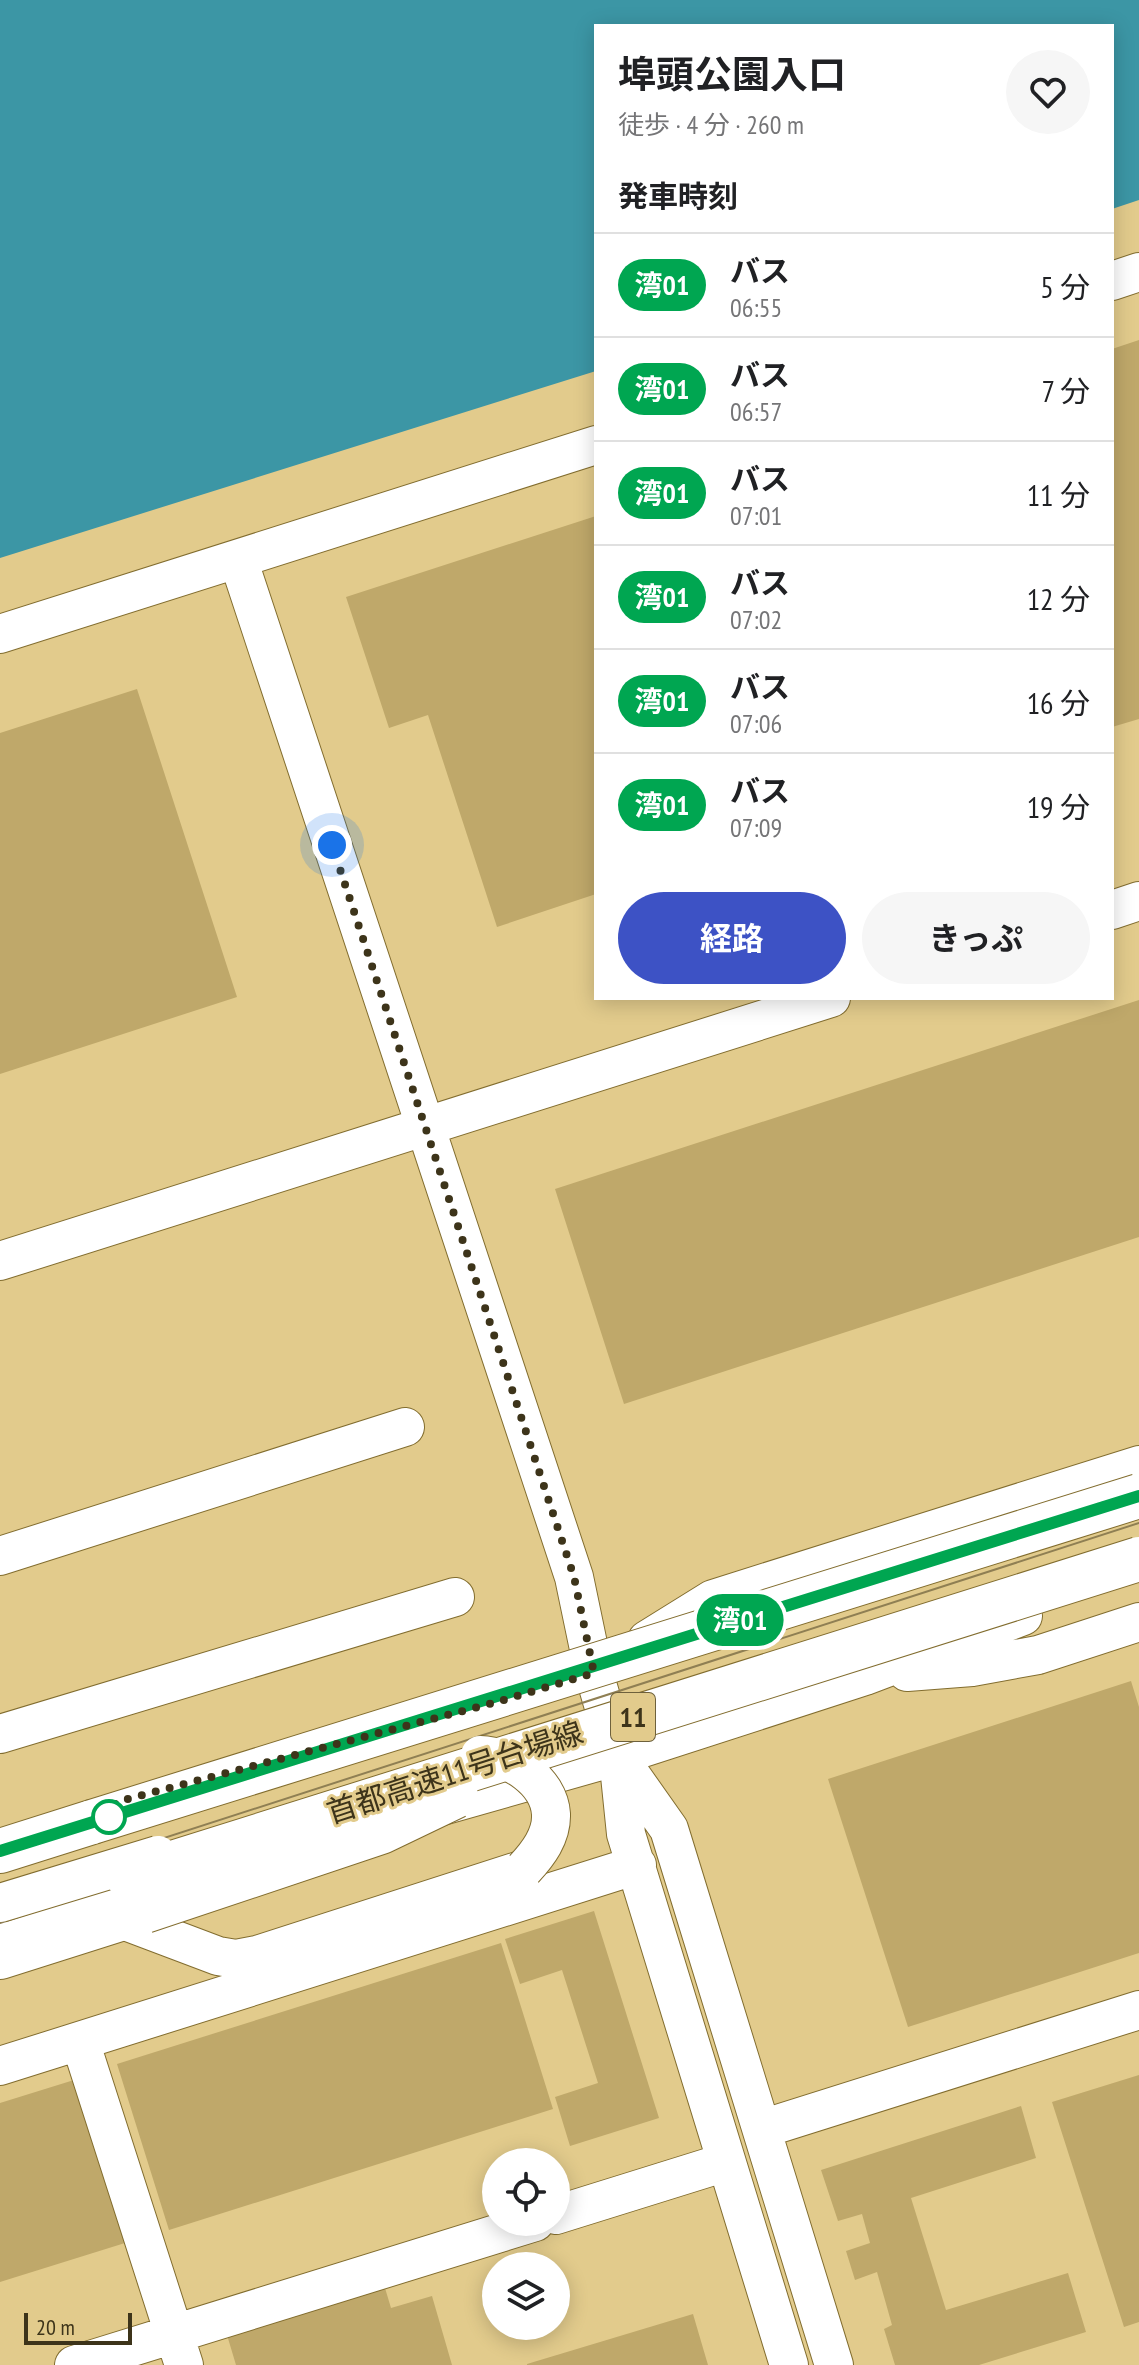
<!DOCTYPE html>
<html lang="ja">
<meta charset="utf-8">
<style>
body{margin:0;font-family:"PT Sans Narrow","Noto Sans JP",sans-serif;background:#f6f6f6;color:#202124;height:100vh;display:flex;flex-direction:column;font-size:30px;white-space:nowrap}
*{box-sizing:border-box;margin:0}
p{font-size:26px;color:#757577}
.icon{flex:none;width:44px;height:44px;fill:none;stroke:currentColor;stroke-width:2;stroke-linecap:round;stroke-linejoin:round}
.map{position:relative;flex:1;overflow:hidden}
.drawer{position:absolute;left:594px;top:24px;width:520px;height:976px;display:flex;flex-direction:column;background:#fff;border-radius:0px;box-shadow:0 4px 20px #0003}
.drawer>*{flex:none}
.badge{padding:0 16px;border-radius:26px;font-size:28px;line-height:52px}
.tools{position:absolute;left:482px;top:2148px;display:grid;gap:16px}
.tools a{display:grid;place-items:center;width:88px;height:88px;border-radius:50%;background:#fff;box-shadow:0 4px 20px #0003;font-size:40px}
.scale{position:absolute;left:24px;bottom:20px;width:108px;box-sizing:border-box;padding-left:8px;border:4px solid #3d341a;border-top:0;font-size:22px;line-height:28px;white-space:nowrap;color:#3d341a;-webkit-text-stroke:6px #e2cb8c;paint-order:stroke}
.you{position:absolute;width:40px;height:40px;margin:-20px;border:6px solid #fff;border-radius:50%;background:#1a73e8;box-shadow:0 0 0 12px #1a73e833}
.map>.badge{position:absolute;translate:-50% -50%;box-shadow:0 0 0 4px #fff}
h2{padding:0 24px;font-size:30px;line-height:72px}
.round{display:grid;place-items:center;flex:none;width:84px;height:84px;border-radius:42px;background:#f6f6f6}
.headline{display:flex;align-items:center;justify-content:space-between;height:136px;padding:0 24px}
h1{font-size:38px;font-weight:700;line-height:60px}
.primary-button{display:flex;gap:16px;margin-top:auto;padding:16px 24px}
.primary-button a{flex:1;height:92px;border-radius:48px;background:#3d52c5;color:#fff;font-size:32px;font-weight:700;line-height:92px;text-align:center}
.primary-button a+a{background:#f6f6f6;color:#202124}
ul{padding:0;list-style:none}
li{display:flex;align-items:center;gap:24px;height:104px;padding:0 24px;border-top:2px solid #e0e0e0}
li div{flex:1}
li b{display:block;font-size:30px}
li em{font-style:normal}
li .badge{min-width:88px;font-weight:700;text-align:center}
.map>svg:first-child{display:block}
</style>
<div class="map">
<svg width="1139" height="2365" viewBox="0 0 1139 2365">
<rect width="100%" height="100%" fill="#e2cb8c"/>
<path fill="#3c96a5" d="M0,0h1139v200l-27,9v-183h-516v345l-596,187z"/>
<path fill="#bfa86a" d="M1139,340v379l-27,8v-378z
M596,516v378l-99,33 -69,-212 -39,13 -43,-131z
M137,689l100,308 -237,77v-341z
M1139,1000v237l-515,167 -69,-215z
M1131,1681l8,26v246l-231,74 -80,-248z
M594,1911l65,207 -89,28 -15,-49 43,-14 -36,-113 -42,14 -15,-45z
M501,1943l52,166 -384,121 -52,-166z
M1139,2075v247l-15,5 -72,-225z
M74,2080l51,163 -125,39v-179z
M1021,2106l15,52 -125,40 35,112 122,-37 18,59 -107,33h-84l-11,-36 8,-4 -15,-53 -22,8 -9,-29 24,-8 -8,-29 -24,7 -17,-51z
M385,2288l6,20 41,-12 20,69h-216l-9,-30z
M693,2314l15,51h-181v-1z"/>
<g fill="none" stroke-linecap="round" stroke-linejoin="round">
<g stroke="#826d2f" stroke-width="40">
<path id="minor" d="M1112,281l27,-9
M238,559l336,1018 20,96 24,83 8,78 163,531
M0,634l596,-189
M1112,910l27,-9
M0,1261l831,-263
M0,1556l405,-129
M647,1640l66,-41 426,-134
M907,1672l65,-5 66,-12 101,-33
M0,1734l455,-137
M619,1758l50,71 165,536
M428,1810l190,-54 247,-80 158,-60
M120,1919l98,37 18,3 21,-4 267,-86
M0,1922l19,-3 145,-38
M80,2041l104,324
M0,2066l637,-201
M762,2129l377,-119
M556,2215l170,-53
M74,2365l461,-143"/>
</g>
<g stroke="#826d2f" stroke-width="46">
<path id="highway" d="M0,1851l92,-29
M0,1957l145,-46"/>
</g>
<use href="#minor" stroke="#fff" stroke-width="38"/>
<use href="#highway" stroke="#fff" stroke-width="44"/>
<path stroke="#8f7f53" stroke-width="2" d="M0,1891l1139,-368
M0,1923l1139,-373"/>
<g stroke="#826d2f" stroke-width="40" stroke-linecap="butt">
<path id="minor-bridge" d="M480,1755c31,1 69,26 71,59 1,22 -13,40 -27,55
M0,1903l158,-48"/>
</g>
<g stroke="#826d2f" stroke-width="46" stroke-linecap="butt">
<path id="highway-bridge" d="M92,1822l1047,-326
M128,1877l1011,-318
M145,1911l236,-79 75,-36"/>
</g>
<use href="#minor-bridge" stroke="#fff" stroke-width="38"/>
<use href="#highway-bridge" stroke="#fff" stroke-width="44"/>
</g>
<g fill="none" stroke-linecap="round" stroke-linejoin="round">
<g stroke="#fff" stroke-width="18">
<path id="line" d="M0,1851l1139,-355"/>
</g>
<use href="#line" stroke="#00a651" stroke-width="12"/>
<path stroke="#3d341a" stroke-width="8" stroke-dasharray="0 14.4" d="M109,1817l7,-15 381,-100 97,-29 -20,-96 -242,-732"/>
</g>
<circle fill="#fff" stroke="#00a651" stroke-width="4" cx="109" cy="1817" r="16"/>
<g text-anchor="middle" stroke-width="6" stroke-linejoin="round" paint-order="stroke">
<rect fill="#e2cb8c" stroke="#6e613c" stroke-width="2" x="611" y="1693" width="44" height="48" rx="6"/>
<g font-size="28" font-weight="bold" fill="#3d341a">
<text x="633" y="1727">11</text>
</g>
<g font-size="30" fill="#3d341a" stroke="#e2cb8c">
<text transform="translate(455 1773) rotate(-18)" y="10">首都高速11号台場線</text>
</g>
</g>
</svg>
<div class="tools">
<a><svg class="icon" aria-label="locate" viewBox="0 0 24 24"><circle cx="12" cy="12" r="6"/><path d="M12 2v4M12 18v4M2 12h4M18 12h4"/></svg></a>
<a><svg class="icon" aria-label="layers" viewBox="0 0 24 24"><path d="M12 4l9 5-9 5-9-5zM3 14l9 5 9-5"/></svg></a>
</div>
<div class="scale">20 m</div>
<div class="you" style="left:332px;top:845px"></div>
<b class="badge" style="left:740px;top:1620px;background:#00a651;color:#fff">湾01</b>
<section class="drawer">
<div class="headline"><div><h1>埠頭公園入口</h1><p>徒歩 · 4 分 · 260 m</p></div><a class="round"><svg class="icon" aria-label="heart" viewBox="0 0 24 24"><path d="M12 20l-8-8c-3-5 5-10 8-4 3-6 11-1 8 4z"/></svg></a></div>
<h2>発車時刻</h2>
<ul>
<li><span class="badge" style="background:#00a651;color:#fff">湾01</span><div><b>バス</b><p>06:55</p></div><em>5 分</em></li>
<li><span class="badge" style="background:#00a651;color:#fff">湾01</span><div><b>バス</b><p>06:57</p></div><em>7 分</em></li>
<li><span class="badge" style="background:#00a651;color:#fff">湾01</span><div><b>バス</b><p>07:01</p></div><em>11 分</em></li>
<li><span class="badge" style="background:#00a651;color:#fff">湾01</span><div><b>バス</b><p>07:02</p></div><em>12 分</em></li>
<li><span class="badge" style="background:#00a651;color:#fff">湾01</span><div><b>バス</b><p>07:06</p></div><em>16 分</em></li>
<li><span class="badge" style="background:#00a651;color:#fff">湾01</span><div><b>バス</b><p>07:09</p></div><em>19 分</em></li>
</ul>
<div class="primary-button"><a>経路</a><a>きっぷ</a></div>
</section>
</div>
